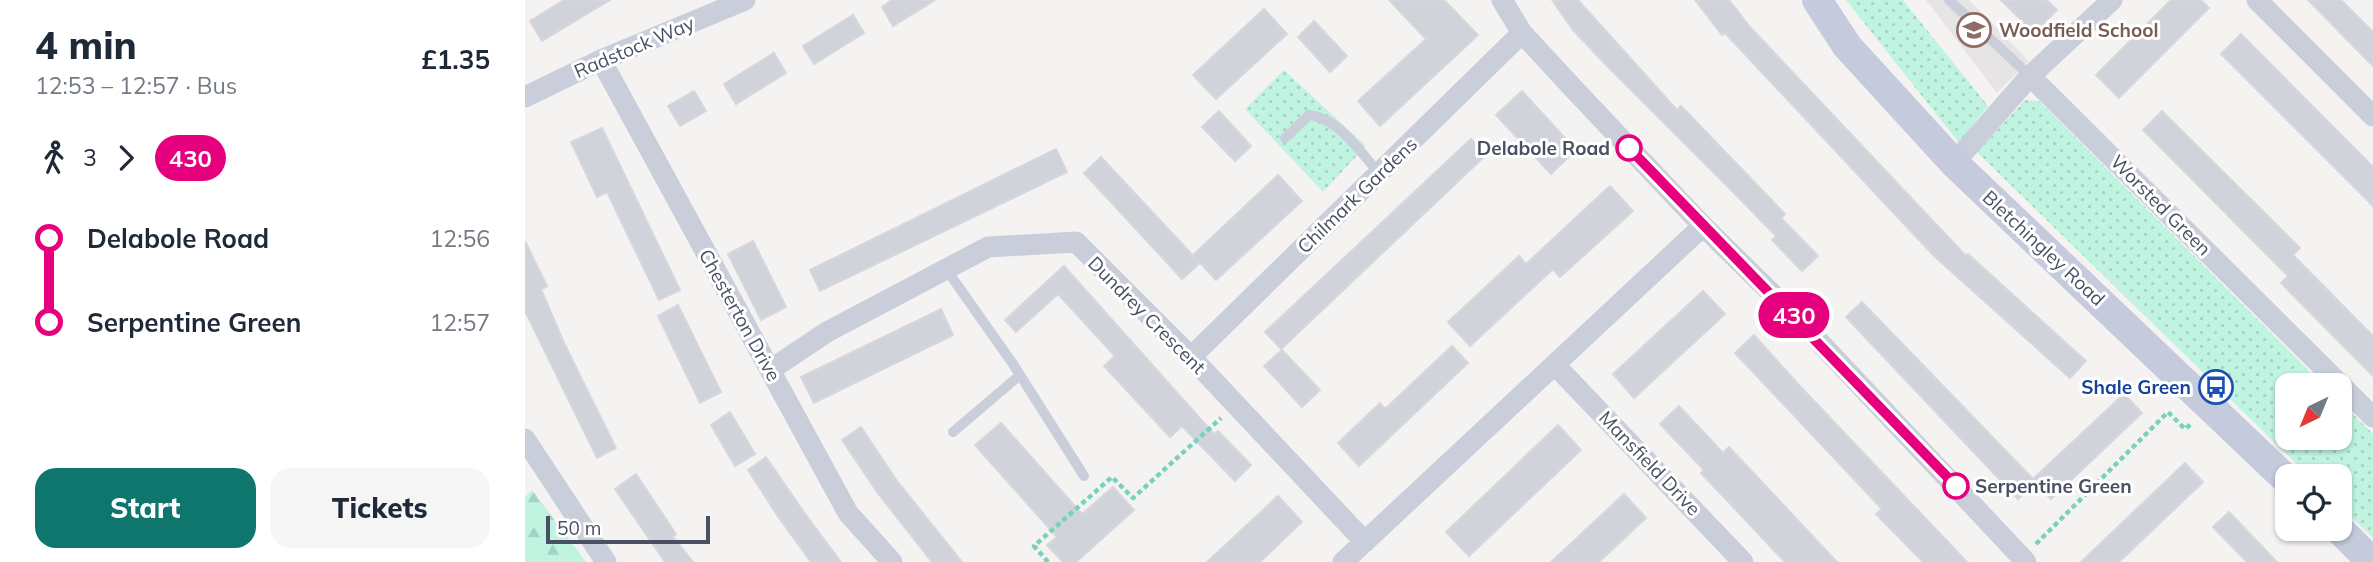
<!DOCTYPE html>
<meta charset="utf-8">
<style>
body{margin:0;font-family:Mulish,sans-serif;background:#f6f6f7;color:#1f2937;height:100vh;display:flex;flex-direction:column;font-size:26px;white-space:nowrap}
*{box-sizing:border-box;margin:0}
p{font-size:23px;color:#747a83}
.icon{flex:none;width:38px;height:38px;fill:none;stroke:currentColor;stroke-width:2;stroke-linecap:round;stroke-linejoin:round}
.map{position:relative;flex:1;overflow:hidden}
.details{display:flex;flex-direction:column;background:#fff;width:525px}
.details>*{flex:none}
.badge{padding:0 14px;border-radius:23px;font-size:24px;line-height:46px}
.needle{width:46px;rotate:223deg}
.buttons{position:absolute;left:1750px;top:373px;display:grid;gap:14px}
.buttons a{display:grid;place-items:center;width:77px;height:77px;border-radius:14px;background:#fff;box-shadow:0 2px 5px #0004;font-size:35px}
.scale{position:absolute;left:21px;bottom:18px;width:164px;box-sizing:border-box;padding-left:7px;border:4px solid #495061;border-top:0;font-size:19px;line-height:24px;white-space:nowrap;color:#495061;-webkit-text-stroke:5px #fff;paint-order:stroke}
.map>.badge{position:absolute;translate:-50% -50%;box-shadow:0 0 0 4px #fff}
.legs{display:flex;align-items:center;gap:10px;height:77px;padding:0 35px;font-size:23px}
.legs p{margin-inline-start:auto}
.head{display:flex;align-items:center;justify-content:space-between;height:119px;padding:0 35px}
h1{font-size:38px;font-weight:800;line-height:52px}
.action{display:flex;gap:14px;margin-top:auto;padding:14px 35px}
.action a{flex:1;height:80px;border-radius:21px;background:#0f766e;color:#fff;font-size:28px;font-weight:800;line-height:80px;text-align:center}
.action a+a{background:#f6f6f7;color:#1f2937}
ul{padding:0 35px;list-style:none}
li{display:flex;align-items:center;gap:24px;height:84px;font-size:26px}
li i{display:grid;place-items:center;width:10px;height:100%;margin:0 9px;background:currentColor}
li i::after{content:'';width:18px;height:18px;margin:-9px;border:5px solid;border-radius:50%;background:#fff}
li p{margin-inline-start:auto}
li:first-child i{background:linear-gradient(#0000 50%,currentColor 0)}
li:last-child i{background:linear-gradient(currentColor 50%,#0000 0)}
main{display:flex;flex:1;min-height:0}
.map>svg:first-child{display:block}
</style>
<main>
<section class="details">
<div class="head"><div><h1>4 min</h1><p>12:53 – 12:57 · Bus</p></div><b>£1.35</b></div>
<div class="legs"><svg class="icon" aria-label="walk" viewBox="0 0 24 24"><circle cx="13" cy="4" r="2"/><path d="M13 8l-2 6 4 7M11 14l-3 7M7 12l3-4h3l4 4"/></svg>3<svg class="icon" aria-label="forward" viewBox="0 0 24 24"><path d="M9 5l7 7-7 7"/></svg><b class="badge" style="background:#e6007e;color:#fff">430</b></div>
<ul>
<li><i style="color:#e6007e"></i><b>Delabole Road</b><p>12:56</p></li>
<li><i style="color:#e6007e"></i><b>Serpentine Green</b><p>12:57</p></li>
</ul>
<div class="action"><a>Start</a><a>Tickets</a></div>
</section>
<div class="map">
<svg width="1848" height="562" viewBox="0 0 1848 562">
<defs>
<pattern id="grass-dots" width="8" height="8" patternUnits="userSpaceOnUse" patternTransform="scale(1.75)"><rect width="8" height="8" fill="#c0f3e0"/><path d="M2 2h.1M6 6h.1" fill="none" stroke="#a6d2c3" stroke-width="1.8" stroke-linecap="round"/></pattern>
<pattern id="forest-firs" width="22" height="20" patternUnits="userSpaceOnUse" patternTransform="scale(1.75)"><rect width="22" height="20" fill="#c0f3e0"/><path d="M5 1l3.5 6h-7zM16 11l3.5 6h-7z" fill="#a6d2c3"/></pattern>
</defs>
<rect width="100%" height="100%" fill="#f5f3f2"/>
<path fill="#e6e4e4" d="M1401,0h43l60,61 -32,32z"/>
<path fill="url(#grass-dots)" d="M1321,0h57l85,106 -29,37z
M759,70l82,76 -43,46 -78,-83z
M1500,100l14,1 284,284h-36v53h53v-37l33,33v104l-33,-32v-30h-31l-332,-324z"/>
<path fill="url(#forest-firs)" d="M7,490l54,72h-61v-65z"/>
<path fill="#d1d3da" stroke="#d6d7de" stroke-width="2" d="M39,0h46l-68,41 -12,-20z
M367,0h43l-42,26 -11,-19z
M864,0h55l34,35 -98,91 -22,-25 68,-62z
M1027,0h26l99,110 4,-4 104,108 -4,4 37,38 -16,15 -30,-31 4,-4 -44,-45 -123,-123 -36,-38z
M1170,0h34l21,27 216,229 2,-2 118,107 -16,17 -136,-122 -209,-223 -3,2z
M1476,0h46l10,10 -23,23z
M1646,0h30l8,8 -90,90 -23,-23z
M1783,0h33l32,32v34z
M739,9l23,25 -71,65 -23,-24z
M328,15l11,18 -50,31 -11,-18z
M789,21l33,35 -17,16 -32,-35z
M1716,34l132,133v39l-152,-152z
M249,53l12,20 -50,31 -12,-20z
M169,91l12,20 -26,15 -12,-20z
M997,91l54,59 -25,24 -55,-59z
M694,111l32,35 -16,15 -33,-34z
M1637,111l138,137 -7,7 80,81v40l-92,-93 7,-7 -145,-146z
M77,128l78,162 -21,10 -52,-108 -10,5 -26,-55z
M946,139l15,16 -205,194 -16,-17z
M531,149l11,23 -247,119 -10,-21z
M576,157l99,106 -18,16 -98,-106z
M753,175l24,26 -86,79 -23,-25z
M1085,186l23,25 -73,66 -7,-8 -83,77 -22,-24 71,-66 7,8z
M0,241l22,45 -6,3 23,54 52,105 -19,10 -72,-147z
M228,241l33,66 -25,13 -33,-66z
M539,266l150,168 4,-3 33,34 -16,16 -53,-55 -12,11 -66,-71 11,-10 -57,-62 -42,38 -11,-12z
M1178,291l22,23 -91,84 -21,-24z
M1337,302l171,177 91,-85 18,19 -91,86 -16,-16 -17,16 -172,-182z
M153,305l43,87 -21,11 -42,-87z
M416,309l12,26 -139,68 -13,-26z
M1229,335l44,49 169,178h-44l-47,-48 6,-5 -147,-156z
M927,346l16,17 -109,103 -21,-23 42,-40 5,6z
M757,350l38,40 -18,17 -38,-41z
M1154,406l44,47 6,-6 108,115h-52l-84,-89 3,-3 -44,-46z
M205,412l25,42 -20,12 -24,-41z
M476,423l81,91 31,-27 21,23 -58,52h-13l-16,-17 10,-8 -82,-92z
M1033,425l23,25 -112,106 -23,-24z
M336,427l36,54 65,81h-30l-55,-70 -35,-52z
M241,457l37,54 38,51h-30l-32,-44 -31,-48z
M1660,463l18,19 -84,80h-38z
M111,474l40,60 -3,3 20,25h-28l-50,-73z
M1099,494l22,24 -47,44h-48z
M753,496l24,26 -42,40h-53z
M1704,512l48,50h-30l-34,-35z"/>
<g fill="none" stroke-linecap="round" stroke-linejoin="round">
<path stroke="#76d3bb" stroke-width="4.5" stroke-dasharray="5 3.5" stroke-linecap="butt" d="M1511,544l132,-132 17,17 7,-6
M523,562l-14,-16 78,-69 21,21 88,-80"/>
<path stroke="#c9ceda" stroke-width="10" d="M1424,0l81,76
M760,138l24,-23c30,3 51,37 70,58
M421,269l67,95 71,112
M428,432l67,-57"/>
<path stroke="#c9ceda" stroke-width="21" d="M977,0l20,33 50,54 131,139 93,91 230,245
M1732,0l116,116
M76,60l247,453 44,49
M1505,76l82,-76
M0,97l76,-37 144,-60
M1429,163l76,-87 343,341
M666,357l331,-324
M1031,366l187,196
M245,370l57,-38 161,-85 88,-5 115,115 174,185
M0,439l81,123
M818,562l360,-336"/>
<path stroke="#c5cadc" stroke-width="30" d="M1292,0l30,46 107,117 333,317
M1813,528l34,34"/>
</g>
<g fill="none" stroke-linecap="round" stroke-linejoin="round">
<g stroke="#fff" stroke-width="16">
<path id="line-1" d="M1104,148l327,338"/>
</g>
<use href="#line-1" stroke="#e6007e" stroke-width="10"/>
</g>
<defs>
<g id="school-ring" transform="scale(1.75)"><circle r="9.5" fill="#fff" stroke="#8d6e63" stroke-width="1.5"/><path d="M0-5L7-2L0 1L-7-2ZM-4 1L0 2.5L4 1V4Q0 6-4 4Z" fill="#8d6e63"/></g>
<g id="bus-ring" transform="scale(1.75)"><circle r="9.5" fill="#fff" stroke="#1a4fb4" stroke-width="1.5"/><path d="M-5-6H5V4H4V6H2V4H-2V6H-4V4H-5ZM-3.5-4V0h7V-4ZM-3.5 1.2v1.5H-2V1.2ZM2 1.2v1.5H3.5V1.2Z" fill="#1a4fb4"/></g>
</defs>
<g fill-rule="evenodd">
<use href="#school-ring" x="1449" y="30"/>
<use href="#bus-ring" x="1691" y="387"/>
</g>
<g fill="#fff" stroke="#e6007e" stroke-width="3.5">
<circle cx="1104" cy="148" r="12"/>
<circle cx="1431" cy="486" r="12"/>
</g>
<g text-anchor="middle" stroke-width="6" stroke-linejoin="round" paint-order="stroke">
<g font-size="19" font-weight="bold" fill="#785e54" stroke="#fff" text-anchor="start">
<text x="1474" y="37">Woodfield School</text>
</g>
<g font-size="19" fill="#495061" stroke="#fff">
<text transform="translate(109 47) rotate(-23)" y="7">Radstock Way</text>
<text transform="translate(832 195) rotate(-44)" y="7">Chilmark Gardens</text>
<text transform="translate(1636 205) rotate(45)" y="7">Worsted Green</text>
<text transform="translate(1519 248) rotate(43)" y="7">Bletchingley Road</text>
<text transform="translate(215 315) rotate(61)" y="7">Chesterton Drive</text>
<text transform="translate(622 315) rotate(45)" y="7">Dundrey Crescent</text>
<text transform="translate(1125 463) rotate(46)" y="7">Mansfield Drive</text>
</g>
<g font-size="19" font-weight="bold" fill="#495061" stroke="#fff" text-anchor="end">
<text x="1085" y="155">Delabole Road</text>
<text x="1450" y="493" text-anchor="start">Serpentine Green</text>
</g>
<g font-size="19" font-weight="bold" fill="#164399" stroke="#fff" text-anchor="end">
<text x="1666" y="394">Shale Green</text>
</g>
</g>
</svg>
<div class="buttons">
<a><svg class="needle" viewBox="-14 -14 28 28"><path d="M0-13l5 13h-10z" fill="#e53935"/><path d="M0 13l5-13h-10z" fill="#747a83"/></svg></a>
<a><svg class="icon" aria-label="locate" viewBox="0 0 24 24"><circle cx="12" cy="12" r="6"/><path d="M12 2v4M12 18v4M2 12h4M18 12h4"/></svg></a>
</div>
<div class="scale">50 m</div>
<b class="badge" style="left:1269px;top:315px;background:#e6007e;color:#fff">430</b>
</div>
</main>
